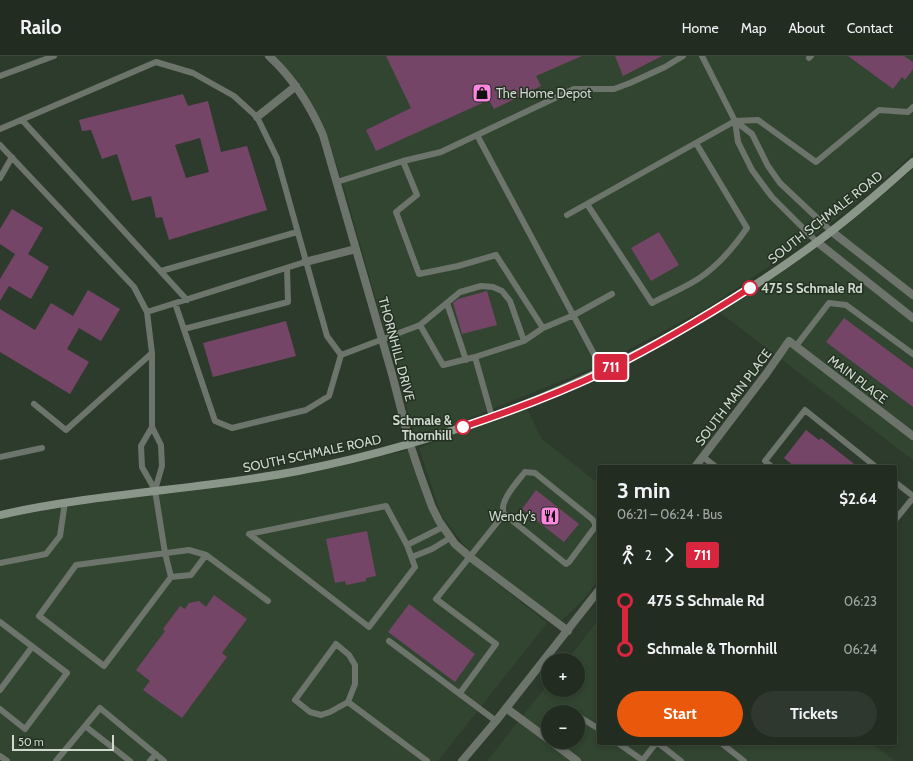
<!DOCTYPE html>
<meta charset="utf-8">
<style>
body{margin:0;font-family:Cabin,sans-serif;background:#2e382e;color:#f1f3f6;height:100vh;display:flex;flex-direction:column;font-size:15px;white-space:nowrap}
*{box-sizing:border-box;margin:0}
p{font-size:13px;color:#a2a7a5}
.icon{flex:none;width:22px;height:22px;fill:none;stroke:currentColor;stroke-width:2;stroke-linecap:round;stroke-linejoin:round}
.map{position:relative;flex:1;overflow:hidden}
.drawer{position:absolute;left:597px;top:409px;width:300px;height:280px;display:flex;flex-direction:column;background:#222c21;border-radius:4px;box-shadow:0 2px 6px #0003,0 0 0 1px #3f483f}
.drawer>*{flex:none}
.badge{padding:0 8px;border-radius:3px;font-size:14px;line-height:26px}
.controls{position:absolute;left:541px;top:597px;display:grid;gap:8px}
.controls a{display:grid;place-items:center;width:44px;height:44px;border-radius:50%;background:#222c21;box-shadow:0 2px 6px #0003,0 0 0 1px #3f483f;font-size:20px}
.scale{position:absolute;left:12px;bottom:10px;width:102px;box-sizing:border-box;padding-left:4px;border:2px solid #d0d8cf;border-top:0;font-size:11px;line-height:14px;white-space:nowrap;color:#d0d8cf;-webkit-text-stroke:3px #233122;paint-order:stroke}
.map>.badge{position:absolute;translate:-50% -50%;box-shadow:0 0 0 2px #fff}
.legs{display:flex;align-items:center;gap:6px;height:44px;padding:0 20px;font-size:13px}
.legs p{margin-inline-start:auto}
.overview{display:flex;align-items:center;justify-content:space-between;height:68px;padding:0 20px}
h1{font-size:22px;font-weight:700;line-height:30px}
.cta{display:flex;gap:8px;margin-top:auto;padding:8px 20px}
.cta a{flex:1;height:46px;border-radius:24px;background:#ea580c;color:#fff;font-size:16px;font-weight:700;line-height:46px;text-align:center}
.cta a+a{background:#2e382e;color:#f1f3f6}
ul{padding:0 20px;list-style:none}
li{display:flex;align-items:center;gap:14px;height:48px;font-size:15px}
li i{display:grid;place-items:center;width:6px;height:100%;margin:0 5px;background:currentColor}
li i::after{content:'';width:10px;height:10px;margin:-5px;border:3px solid;border-radius:50%;background:#222c21}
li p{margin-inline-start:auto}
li:first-child i{background:linear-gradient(#0000 50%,currentColor 0)}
li:last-child i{background:linear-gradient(currentColor 50%,#0000 0)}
header{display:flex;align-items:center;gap:24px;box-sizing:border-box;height:56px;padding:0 20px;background:#222c21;border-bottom:1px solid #3f483f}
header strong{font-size:19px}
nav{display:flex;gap:22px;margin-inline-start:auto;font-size:14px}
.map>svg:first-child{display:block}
</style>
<header>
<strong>Railo</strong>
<nav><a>Home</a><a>Map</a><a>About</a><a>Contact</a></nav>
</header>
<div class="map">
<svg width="913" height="705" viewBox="0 0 913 705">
<rect width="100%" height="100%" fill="#2d3b2c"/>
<path fill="#324530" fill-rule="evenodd" d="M274,0h639v97l-14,14 -83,68 -109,73 -109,58 -182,74 -73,-256 -17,-53 -25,-45z
M913,113v291l-195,-149 111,-71z
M526,351l16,32 57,45v96l-18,22 -20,19 -93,-71 -27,-35 -22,-67z
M410,394l11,34 41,71 85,68 -109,138h-438v-243l162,-27 142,-19z
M599,563v124h272l24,18h-408l61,-77v6h30v-30h-11zM548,656h30v30h-30z"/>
<path fill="#754568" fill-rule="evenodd" d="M386,0h196l-46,20 5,10 -47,23 -5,-9 -113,51 -10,-21 45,-22z
M615,0h47l-39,20z
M848,0h56l9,6v7l-8,11 -3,-3 -9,12z
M183,38l5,12 20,-5 13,51 26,-6 20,64 -98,30 -7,-23 -6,1 -5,-22 -19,5 -15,-47 -15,5 -11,-29 -9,1 -3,-11zM200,82l9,34 -23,6 -11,-33z
M12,153l31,19 -15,26 21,13 -18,32 -22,-13 -9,15v-22l15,-25 -15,-10v-15z
M659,176l20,33 -28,16 -20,-33z
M88,234l32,19 -19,32 -22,-13 -12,21 22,13 -19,32 -70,-42v-43l35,21 16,-27 22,13z
M487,235l10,34 -35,9 -9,-31 5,-4z
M844,262l69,51v38l-87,-65z
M286,265l10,35 -83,21 -10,-34z
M806,374l13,10 2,-2 37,29h-63l-11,-9z
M536,434l43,34 -15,18 -42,-33z
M367,475l9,45 -10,2v3l-20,4 -1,-4 -10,2 -9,-44z
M214,539l33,24 -25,34 5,4 -45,61 -39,-28 7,-9 -14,-11 29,-39 -2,-2 17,-23 5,3 4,-6 10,-2 7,6z
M409,548l66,50 -20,28 -67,-50z"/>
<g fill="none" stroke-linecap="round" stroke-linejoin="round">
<path stroke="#6d746c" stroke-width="6" d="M702,0l33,65 3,21 14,28 11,15 9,12 45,45
M809,2l2,-2
M0,20l54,-20
M22,64l165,180
M735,65l17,13 16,32 12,17 51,48
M0,73l156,-67 37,11 41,23 23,21 20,41 50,178 14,19
M477,79l126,236
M0,89l134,142 13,25 5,41v74l9,18 1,21 -7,24
M403,105l14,34 -21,17 23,62 39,-8 38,-11 47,73
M0,122l12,-21
M337,126l66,-21 38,-9 133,-63h40l16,-6 35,-16 18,-11
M587,148l65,99c15,-8 32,-15 46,-24 20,-13 36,-32 49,-51l-51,-85
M567,159l168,-94 23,-1 58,42 63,-52 29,2 5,-5
M161,215l136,-39
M175,247l40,118 17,7 74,-18 23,-14 12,-41 79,-30 40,-33 21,-6 12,1 9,4 8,10 14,40
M447,247l19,57
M147,256l158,-50
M420,269l23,40 32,-8 49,-16 19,-13 31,-13 38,-21
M184,273l104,-27 -1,-34
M796,290l33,-43 17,2 67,49
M475,301l17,60
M34,348l32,26 86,-77
M152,371l-11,19 1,21 13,23 10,63 6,24
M0,401l42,-9
M703,401l13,10
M772,411l-7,-6 40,-51 71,57
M525,416l10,1 57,46 3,4v4l-26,35 -3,2 -62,-50c-6,-12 14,-33 21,-42z
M895,426l18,14
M386,450l21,39 8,22 -46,60 -120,-93z
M895,464l18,-22
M407,489l36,-18
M206,499l-15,20 -20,2 -67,89 -65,-50 37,-51 113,-15 17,5 62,46
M412,501l20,-8 18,-11
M0,507l46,-9 14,-18 5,-34
M0,566l67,51 -42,56 -25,-20
M389,585l107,80
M336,588l13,11 6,10v19l-7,18 -18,10 -9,3 -11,-3 -15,-12z
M0,634l32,-43
M460,637l36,-49 -60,-45 68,-85
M348,646l79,59
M578,660l21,13
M85,670l45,35
M618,687l24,17
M658,687l23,18
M721,687l23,18
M0,700l7,5
M56,705l44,-53 64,53
M150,705l6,-7
M642,705l14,-18"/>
<path stroke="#6d746c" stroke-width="8" d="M269,0c24,22 41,49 54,79l69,239 18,70 10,30 12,33 7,14 16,23 15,13 98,74
M257,61l39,-31
M831,175l82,64
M817,186l96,76
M305,206l51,-13
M695,411l71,-93 23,-33 124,95
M506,652l42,31
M552,686l25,19
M462,705l34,-40 103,-131"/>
<path stroke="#8b968a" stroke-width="8" d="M0,459c98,-22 199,-25 298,-44 188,-37 364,-115 519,-229 33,-24 65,-52 96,-80"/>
</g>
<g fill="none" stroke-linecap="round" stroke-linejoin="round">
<g stroke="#fff" stroke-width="9">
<path id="line-1" d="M463,371c48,-16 96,-34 142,-56 50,-25 98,-53 145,-83"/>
</g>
<use href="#line-1" stroke="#d7263d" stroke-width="6"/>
</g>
<defs>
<g id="shop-square" transform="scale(1)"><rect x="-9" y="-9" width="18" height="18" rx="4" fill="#fe85e0" stroke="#233122"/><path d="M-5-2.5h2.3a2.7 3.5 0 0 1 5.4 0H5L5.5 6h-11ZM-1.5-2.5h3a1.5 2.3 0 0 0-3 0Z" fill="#111"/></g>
<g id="restaurant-square" transform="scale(1)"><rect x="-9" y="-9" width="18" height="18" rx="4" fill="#fe85e0" stroke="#233122"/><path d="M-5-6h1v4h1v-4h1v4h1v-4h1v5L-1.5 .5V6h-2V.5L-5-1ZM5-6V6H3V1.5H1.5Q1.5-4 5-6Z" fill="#111"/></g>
</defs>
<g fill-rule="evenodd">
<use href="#shop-square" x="482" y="37"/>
<use href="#restaurant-square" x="550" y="460"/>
</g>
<g fill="#fff" stroke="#d7263d" stroke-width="2">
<circle cx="750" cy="232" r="7"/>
<circle cx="463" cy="371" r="7"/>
</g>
<g text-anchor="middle" stroke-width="3" stroke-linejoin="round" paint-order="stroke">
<g font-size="13" fill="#d0d8cf" stroke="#233122" text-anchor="start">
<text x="496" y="42">The Home Depot</text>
<text x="536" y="465" text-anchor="end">Wendy's</text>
</g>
<g font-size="13" fill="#d0d8cf" stroke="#233122">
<text transform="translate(825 161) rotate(-38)" y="5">SOUTH SCHMALE ROAD</text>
<text transform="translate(397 293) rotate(75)" y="5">THORNHILL DRIVE</text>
<text transform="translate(858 323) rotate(37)" y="5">MAIN PLACE</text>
<text transform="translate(733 341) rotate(-53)" y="5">SOUTH MAIN PLACE</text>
<text transform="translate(312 397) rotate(-12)" y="5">SOUTH SCHMALE ROAD</text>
</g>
<g font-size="13" font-weight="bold" fill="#d0d8cf" stroke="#233122" text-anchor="start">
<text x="761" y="237">475 S Schmale Rd</text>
<text x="452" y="369" text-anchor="end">Schmale &amp;<tspan x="452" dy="15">Thornhill</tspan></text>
</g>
</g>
</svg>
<div class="controls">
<a>+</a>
<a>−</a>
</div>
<div class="scale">50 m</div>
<b class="badge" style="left:611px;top:311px;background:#d7263d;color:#fff">711</b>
<section class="drawer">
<div class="overview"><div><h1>3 min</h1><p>06:21 – 06:24 · Bus</p></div><b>$2.64</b></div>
<div class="legs"><svg class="icon" aria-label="walk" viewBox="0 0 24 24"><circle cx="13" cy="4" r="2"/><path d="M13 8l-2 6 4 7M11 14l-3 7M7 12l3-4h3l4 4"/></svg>2<svg class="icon" aria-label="forward" viewBox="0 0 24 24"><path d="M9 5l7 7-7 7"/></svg><b class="badge" style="background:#d7263d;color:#fff">711</b></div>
<ul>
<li><i style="color:#d7263d"></i><b>475 S Schmale Rd</b><p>06:23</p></li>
<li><i style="color:#d7263d"></i><b>Schmale &amp; Thornhill</b><p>06:24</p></li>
</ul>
<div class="cta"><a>Start</a><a>Tickets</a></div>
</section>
</div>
